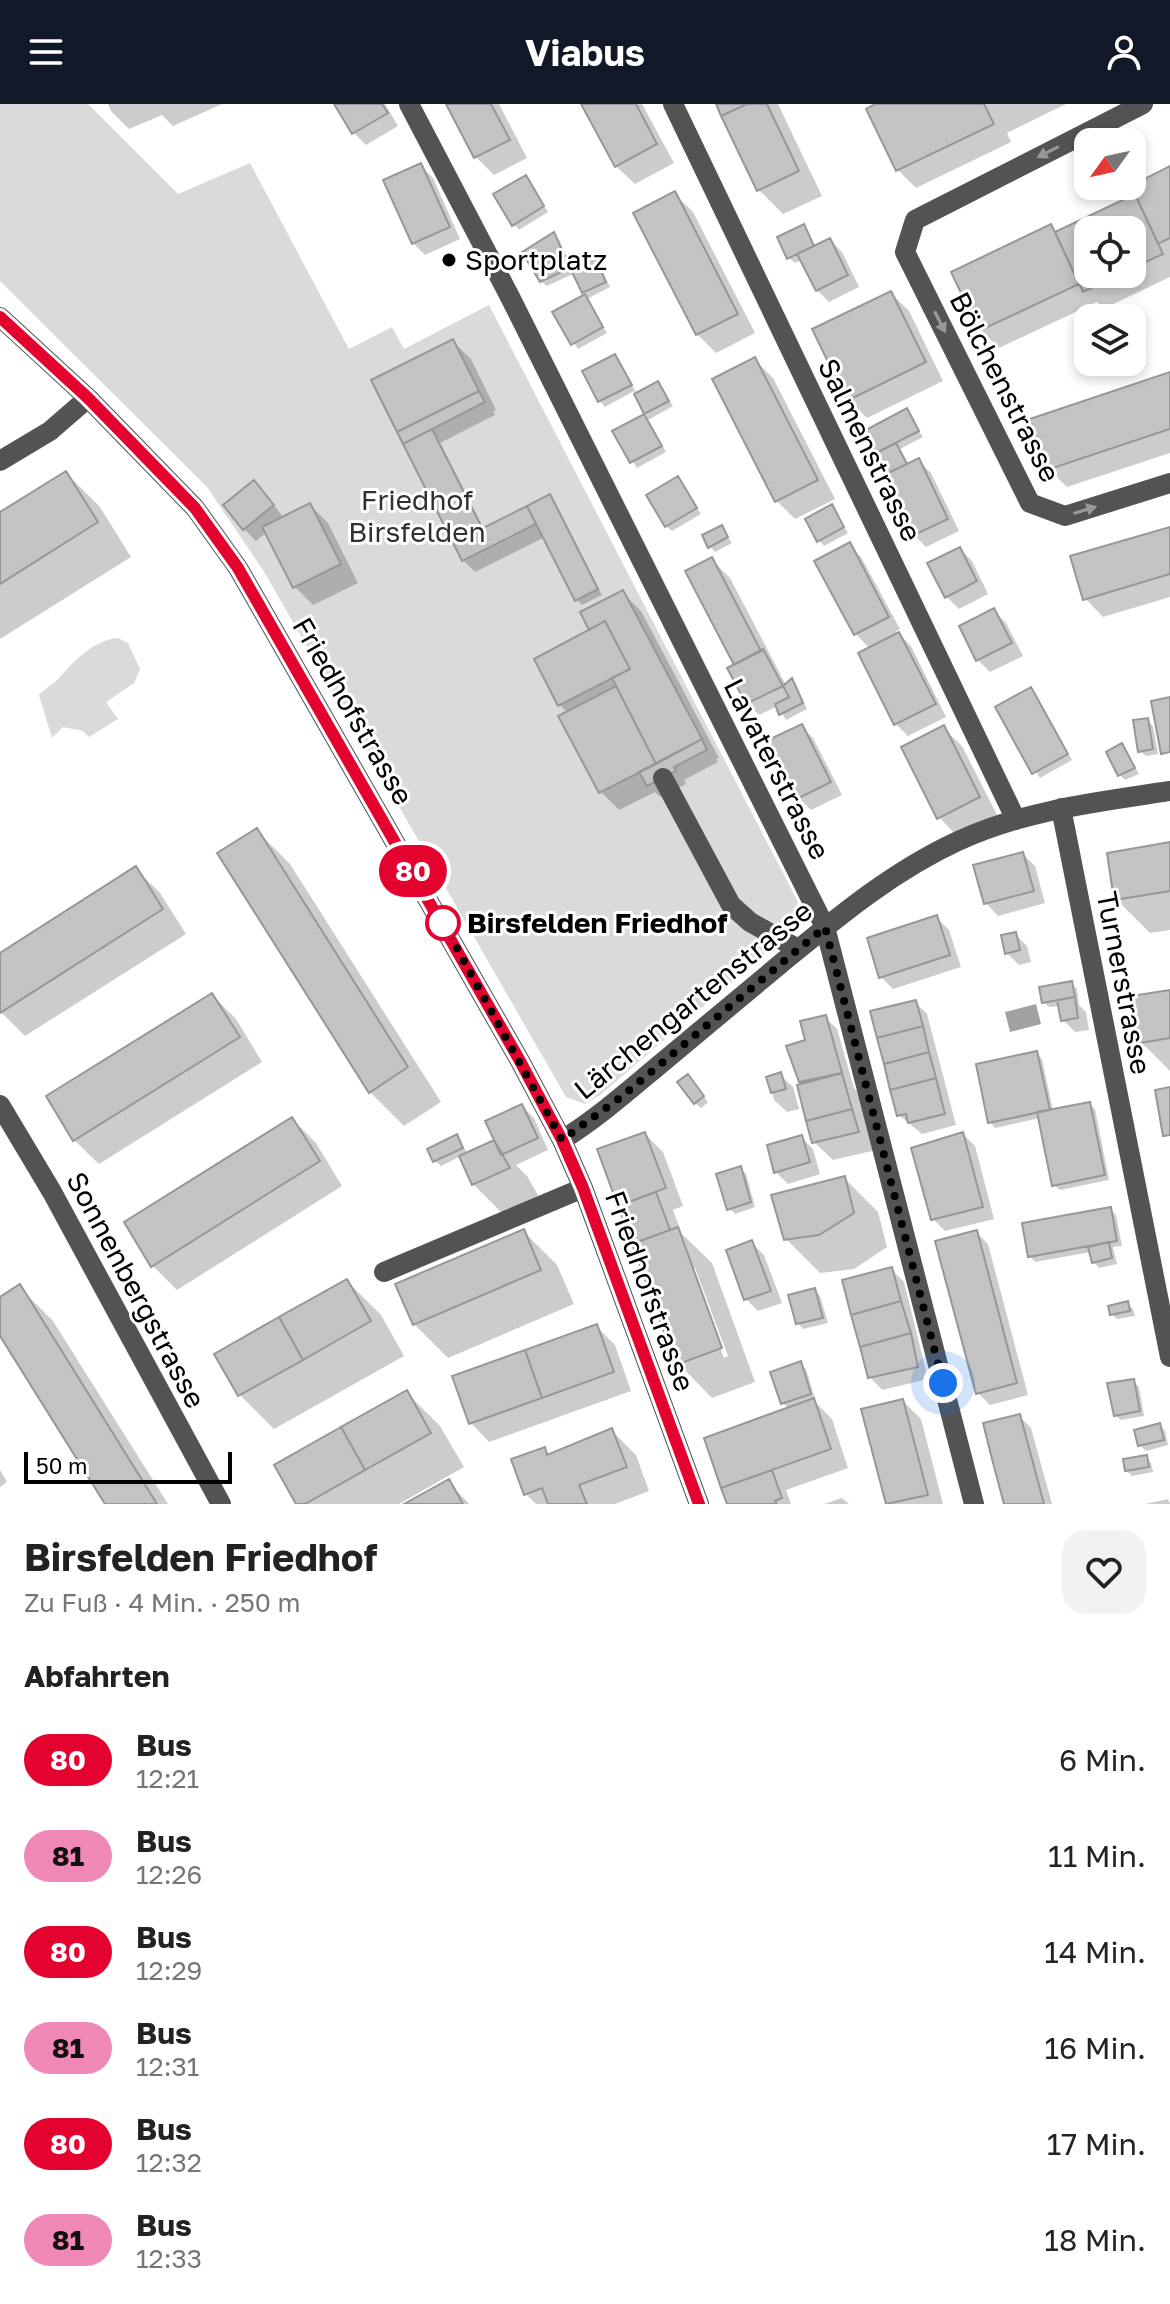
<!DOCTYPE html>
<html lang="de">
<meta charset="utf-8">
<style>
body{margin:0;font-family:"Golos Text",sans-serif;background:#f2f2f2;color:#222;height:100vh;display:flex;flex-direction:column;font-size:30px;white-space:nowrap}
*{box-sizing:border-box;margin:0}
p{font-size:26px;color:#767676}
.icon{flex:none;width:44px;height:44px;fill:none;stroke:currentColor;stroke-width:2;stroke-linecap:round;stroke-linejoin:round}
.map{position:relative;height:1400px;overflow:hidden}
.sheet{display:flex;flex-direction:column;background:#fff;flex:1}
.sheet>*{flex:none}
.badge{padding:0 16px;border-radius:26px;font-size:28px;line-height:52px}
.needle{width:52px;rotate:237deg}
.controls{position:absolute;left:1074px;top:24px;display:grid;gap:16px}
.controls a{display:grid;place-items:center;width:72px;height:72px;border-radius:16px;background:#fff;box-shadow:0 4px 12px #0003;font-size:40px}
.scale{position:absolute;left:24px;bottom:20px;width:208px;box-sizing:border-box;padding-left:8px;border:4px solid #000;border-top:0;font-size:22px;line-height:28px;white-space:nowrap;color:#000;-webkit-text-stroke:6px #fff;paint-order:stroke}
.you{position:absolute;width:40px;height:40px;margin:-20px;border:6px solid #fff;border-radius:50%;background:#1a73e8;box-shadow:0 0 0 12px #1a73e833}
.map>.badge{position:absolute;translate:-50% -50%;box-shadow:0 0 0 4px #fff}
h2{padding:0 24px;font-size:30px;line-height:72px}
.round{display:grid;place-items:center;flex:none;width:84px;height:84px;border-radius:24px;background:#f2f2f2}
.head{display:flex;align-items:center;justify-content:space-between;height:136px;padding:0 24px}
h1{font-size:38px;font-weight:700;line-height:60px}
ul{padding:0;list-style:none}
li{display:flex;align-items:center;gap:24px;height:96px;padding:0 24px}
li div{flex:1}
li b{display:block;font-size:30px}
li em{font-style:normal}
li .badge{min-width:88px;font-weight:700;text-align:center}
header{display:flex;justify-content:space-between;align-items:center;height:104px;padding:0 24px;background:#111827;color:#fff;font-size:36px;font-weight:700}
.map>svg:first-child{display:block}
</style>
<header><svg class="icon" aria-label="menu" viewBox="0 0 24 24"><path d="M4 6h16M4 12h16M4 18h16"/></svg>Viabus<svg class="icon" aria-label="person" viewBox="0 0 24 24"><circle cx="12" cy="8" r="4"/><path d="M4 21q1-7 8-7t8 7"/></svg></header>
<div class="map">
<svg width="1170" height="1400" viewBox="0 0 1170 1400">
<rect width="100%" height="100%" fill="#fff"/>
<path fill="#dadada" d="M0,0h88l90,90 72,-31 99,186 43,-22 12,22 85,-44 309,597 -9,22 -21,27 -169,145 -14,8 -19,-7 -303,-527 -56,-83 -207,-206z
M118,534l10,5 12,26 -6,14 -28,19 12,17 -29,18 -6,-6 -20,-4 -11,11 -13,-43c6,-7 14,-10 20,-17 15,-17 35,-38 59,-40z"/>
<path fill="#a1a1a1" d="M1036,900l5,20 -31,8 -5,-20z"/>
<path fill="#0003" fill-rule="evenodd" d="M108,0h114l-49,22 -11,-11 -33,14 -18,-18z
M337,0h48l13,22 -32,19 -12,-12z
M448,0h51l28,54 -33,17 -18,-18z
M583,0h59l32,59 -39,21 -19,-18z
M718,0h60l44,92 -39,18 -24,-24z
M880,0h186l-59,29 4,9 -95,46 -18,-18z
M421,62l12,12 27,61 -35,16 -12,-12z
M1170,64v109l-67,32 -6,-7 -98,46 -18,-18 -28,-57 97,-46 7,6 81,-38zM1088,126h44v44h-44z
M525,73l23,35 -29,18 -5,-6z
M675,90l18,18 62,121 -39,20 -19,-19z
M803,123l13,20 14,-7 12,12 17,35 -30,15 -12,-12 -15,-30 -7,3 -6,-5z
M554,131l5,5 13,29 22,-11 5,6 11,23 -23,12 20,34 -29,16 -23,-36 32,-18 -12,-22 -28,13 -6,-5z
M891,189l18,18 34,70 -76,37 -19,-19z
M452,237l19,18 25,51 -3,1 2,4 -55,28 44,86 66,-33 5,6 47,93 -20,10 -5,-5 -32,-63 -70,35 -12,-12 -90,-179z
M615,252l22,38 21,-10 15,22 -25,14 18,32 -29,16 -22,-36 32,-18 -13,-23 -29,16 -5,-6z
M755,256l18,18 62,121 -40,20 -18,-18z
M1170,270v79l-103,34 -18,-18z
M906,307l17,26 -23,12 9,16 10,-4 12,12 28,58 -33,16 -12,-12 -25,-60 -22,-44z
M66,369l34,34 31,50 -131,82v-124z
M678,375l23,35 -29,17 -6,-5z
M266,391l18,23 26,-13 18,18 30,60 -45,22 -18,-18 -28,-55 -11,9 -12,-12z
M831,403l17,26 -24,13 -5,-6z
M721,423l11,16 -17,9 -5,-6z
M1170,425v68l-67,20 -18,-19z
M849,440l12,13 39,72 -4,2 15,15 35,71 -38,19 -12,-12 -36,-70 10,-5 -14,-15 -39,-72z
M960,445l12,12 16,33 -29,15 -12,-12z
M712,456l18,18 56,107 6,-4 5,5 10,23 -21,11 -8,-14 -19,9 -12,-12z
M623,489l18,18 78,147 -3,1 2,3 -34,18 2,4 -26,13 -5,-5 -36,18 -18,-18 -40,-75 7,-4 -8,-8 32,-74z
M994,507l12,12 17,33 -33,16 -12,-12 -17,-33z
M1030,586l42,70 -32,18 -42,-70z
M1147,616l6,6 5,28 -12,2 -6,-5z
M801,622l12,12 29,57 -31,15 -12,-12z
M943,624l19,18 35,69 -40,21 -18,-19z
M1122,642l17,28 -14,6 -5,-5z
M256,726l34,34 151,238 -37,24 -34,-34z
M1170,740v86l-20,3 -34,-34z
M1023,750l12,12 10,37 -47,13 -12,-13z
M136,765l24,24 26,41 -161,102 -25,-25v-56z
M937,814l12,12 12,37 -68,22 -12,-12z
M1015,830l12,12 4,16 -12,3 -12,-12z
M1071,879l6,6 2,16 7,7 3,18 -14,2 -12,-12 -3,-14 -11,1 -5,-5z
M1170,888v79l-29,-29z
M212,891l24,24 26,43 -163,102 -25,-24z
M915,898l12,12 29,111 -34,9 -23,-19z
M825,913l12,12 17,59 6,6 16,56 -43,10 -19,-18 -9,-57 -4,-4 6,-40z
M1037,950l5,5 11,52 36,-7 6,5 14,71 -49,10 -6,-5 -14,-67 -45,10 -5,-6z
M780,971l13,12 6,22 -12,3 -13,-12 -5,-22z
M693,978l15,20 -7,6 -6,-5z
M522,1002l12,12 14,32 -32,15 11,11 15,26 -35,16 -34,-34 -12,-28 -20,10 -6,-5 22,-24 11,17 32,-6z
M292,1015l24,24 26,43 -165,104 -24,-24 -26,-44z
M645,1030l18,18 20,54 -10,4 9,24 30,29 43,119 -43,16 -34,-35 -79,-213zM691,1164h4l33,88 -4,2z
M963,1030l12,12 19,73 -49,12 -12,-12z
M801,1033l12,12 7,25 -32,10 -12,-12z
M740,1064l6,6 9,33 -20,7 -6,-6z
M844,1074l34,34 9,35 -33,22 -34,4 -34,-34z
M1110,1105l6,6 6,31 -9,1 4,17 -18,4 -5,-6 -3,-10 -56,10 -5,-6z
M523,1127l34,34 17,39 -126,54 -34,-34z
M976,1128l12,12 40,151 -38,10 -12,-12z
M752,1139l12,12 18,48 -24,8 -12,-12z
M892,1166l12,12 24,97 -46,11 -12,-13z
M347,1177l34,34 23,41 -130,73 -34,-34 -23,-41z
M19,1183l34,34 115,183h-61l-107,-172v-33z
M815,1186l5,6 8,27 -25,6 -5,-6z
M1128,1200l5,5 2,7 -18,3 -5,-5z
M597,1223l18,18 16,46 -142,51 -18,-19z
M800,1260l6,5 9,30 -2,1 19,19 16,49 -62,22 5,14h-62l-23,-65 83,-30 -6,-6z
M1133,1277l6,6 5,29 -23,4 -6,-5z
M406,1288l34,34 24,41 -65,37h-101z
M903,1297l18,18 22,85h-55l-25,-93z
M1019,1312l12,12 21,76h-45z
M1159,1321l6,6 3,14 -22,6 -6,-6z
M612,1327l24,24 13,36 -34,13h-79l-10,-10 18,-45 7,7z
M1146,1354l5,5 2,9 -21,4 -5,-5z
M0,1366l7,12 -7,5z
M449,1378l20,22h-61z
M842,1394l7,6h-25z
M1168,1395l2,5h-25z"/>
<path fill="#c3c3c3" stroke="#979797" stroke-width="2" d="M334,0h48l6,9 -36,21z
M446,0h45l19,36 -36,18z
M581,0h55l21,40 -42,23z
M716,0h31l-26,12z
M747,0h20l32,67 -42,20 -36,-75z
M875,0h109l10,20 -98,47 -30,-62z
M421,59l29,64 -38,17 -29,-64z
M1170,62v72l-12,6 -27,-58z
M526,71l18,31 -32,20 -19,-32z
M675,87l63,123 -42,21 -63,-122z
M1135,90l28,60 -31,14v-38h-44v44h32l-37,18 -28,-60z
M804,120l10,22 -27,13 -10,-22z
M1051,120l28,60 -100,47 -28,-59z
M554,128l16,36 -30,14 -18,-30z
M830,134l18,37 -32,16 -19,-37z
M594,152l12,26 -24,11 -12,-25z
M891,187l35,71 -79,39 -35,-72z
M585,190l18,33 -32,18 -19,-33z
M453,235l26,52 -82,41 -26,-52z
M615,250l17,31 -34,17 -16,-31z
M755,253l63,123 -43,22 -63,-123z
M1170,268v57l-123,41 -17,-51z
M658,277l11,20 -25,13 -10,-20z
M479,287l6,11 -82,42 -6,-12z
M907,304l12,23 -43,22 -12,-22z
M644,310l18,32 -32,17 -18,-32z
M432,325l50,99 -29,15 -50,-99z
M896,339l11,21 -21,10 -10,-21z
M919,354l29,61 -36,17 -28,-61z
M66,367l32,51 -98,62v-72z
M678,372l19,32 -32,19 -19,-32z
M254,376l20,25 -31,25 -20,-25z
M550,390l48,95 -23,12 -48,-95z
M310,399l31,61 -48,24 -31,-61z
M832,400l12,23 -27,15 -12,-23z
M527,402l9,18 -74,37 -9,-18z
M722,421l6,12 -20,11 -6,-13z
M1170,423v47l-87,26 -13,-44z
M850,438l39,75 -35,18 -40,-74z
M960,443l17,34 -32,17 -18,-35z
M712,453l49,94 -27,14 -49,-94z
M623,486l79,149 -46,25 -44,-86 18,-9 -25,-48 -16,9 -9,-18z
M994,504l18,35 -36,18 -17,-35z
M605,517l25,48 -72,37 -24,-47z
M899,528l37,72 -42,21 -36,-72z
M763,545l20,37 -37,18 -19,-36z
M792,574l11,25 -24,12 -4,-11 14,-7 -6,-11z
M616,582l40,78 -57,29 -41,-77z
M1031,583l37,67 -36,20 -37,-67z
M1170,593v55l-9,2 -10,-53z
M1148,614l5,31 -15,3 -5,-32z
M802,620l29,58 -34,17 -29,-59z
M944,621l36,72 -43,22 -36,-72z
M702,635l5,11 -33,17 2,4 -29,15 -8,-14z
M1122,639l13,25 -17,8 -12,-24z
M257,724l151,239 -39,26 -152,-240z
M1170,738v49l-56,9 -7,-47z
M1023,748l11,39 -50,13 -11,-39z
M136,762l27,43 -163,104v-60z
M937,811l13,40 -71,23 -12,-40z
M1016,828l4,18 -15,4 -4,-19z
M1072,877l3,16 -33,6 -3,-16z
M1170,886v48l-30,5 -9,-47z
M212,889l28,44 -167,104 -27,-45z
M1075,893l3,21 -17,3 -4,-21z
M916,896l7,26 -46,12 -7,-27z
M826,911l16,58 -43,9 -13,-36 19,-6 -5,-19z
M923,922l6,26 -45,12 -7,-26z
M1037,947l13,59 -62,13 -12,-59z
M929,948l7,26 -46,12 -6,-26z
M781,968l5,17 -15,4 -5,-16z
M842,969l10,36 -46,12 -9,-36z
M688,970l16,22 -10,8 -17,-22z
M936,974l9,36 -37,9 -2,-9 -9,2 -7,-26z
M1170,983v48l-7,1 -8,-46z
M1090,998l15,73 -53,11 -15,-74z
M522,1000l16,34 -37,17 -16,-34z
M852,1005l7,23 -47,11 -6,-22z
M292,1013l28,44 -169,106 -27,-45z
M645,1028l21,56 -48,18 -21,-57z
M963,1028l20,75 -52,13 -20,-72z
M457,1030l6,14 -30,14 -6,-13z
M802,1031l8,27 -36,11 -7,-28z
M494,1036l16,28 -38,17 -13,-29z
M741,1062l10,36 -24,8 -11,-36z
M845,1072l9,37 -35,22 -35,5 -13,-45z
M656,1088l14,38 -38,14 -14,-38z
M1111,1103l6,34 -89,16 -6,-34z
M678,1123l44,121 -46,17 -44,-121z
M524,1125l17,41 -128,55 -18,-41z
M977,1126l40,153 -41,11 -41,-153z
M752,1136l19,51 -27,9 -18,-50z
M1109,1138l3,16 -20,5 -4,-16z
M892,1163l9,34 -50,14 -9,-35z
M347,1175l24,42 -68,39 -24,-43z
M20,1180l137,220h-52l-105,-168v-39z
M815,1184l8,30 -27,6 -8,-29z
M901,1197l10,32 -51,14 -9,-32z
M1128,1197l2,10 -20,4 -2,-9z
M279,1213l24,43 -65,36 -24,-42z
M597,1220l17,48 -72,26 -17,-48z
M911,1229l7,34 -50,11 -8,-31z
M525,1246l17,48 -73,26 -17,-48z
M801,1257l10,33 -30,10 -11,-32z
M1134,1275l6,32 -26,5 -7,-33z
M407,1286l24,43 -66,37 -24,-43z
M814,1294l17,51 -110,39 -17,-50z
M903,1295l25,96 -42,9 -25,-95z
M1020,1310l24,90h-40l-12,-45 -9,-36z
M1160,1319l4,17 -26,6 -4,-16z
M341,1323l24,43 -60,34h-9l-22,-39z
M612,1324l15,39 -48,18 8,19h-39l-6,-16 -18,7 -13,-36 34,-12 2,8z
M1147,1351l2,12 -24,4 -2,-12z
M772,1366l10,28 -7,3 2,3h-50l-6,-16z
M449,1375l14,25h-59z"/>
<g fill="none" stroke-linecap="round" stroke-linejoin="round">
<path stroke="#535353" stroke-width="20" d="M409,0l100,191 316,632 149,577
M673,0l343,716
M1143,0l-228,116 -10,32 125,251 35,13 105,-33
M0,213l88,81 107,110 43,60 282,493 42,79 21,48 116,316
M0,357l50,-30 38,-33
M663,674l68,127 19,17 48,27
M1061,704l109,549
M0,1001l52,87 169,312
M562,1036c34,-21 65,-48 96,-74 42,-35 84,-70 126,-105 55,-45 109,-90 174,-120 67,-31 140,-39 212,-50
M384,1168l199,-84"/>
</g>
<defs><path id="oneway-solid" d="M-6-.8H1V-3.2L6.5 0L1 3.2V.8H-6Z" transform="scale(2)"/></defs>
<g fill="#989898">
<use href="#oneway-solid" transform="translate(1048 48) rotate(153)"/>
<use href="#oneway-solid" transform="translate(940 218) rotate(63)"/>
<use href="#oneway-solid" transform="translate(1085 406) rotate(-17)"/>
</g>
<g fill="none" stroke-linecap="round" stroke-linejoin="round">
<g stroke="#fff" stroke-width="18">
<path id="line" d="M0,213l88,81 107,110 43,60 282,493 42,79 21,48 116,316"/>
</g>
<use href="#line" stroke="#e4032e" stroke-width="12"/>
<path stroke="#000" stroke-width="8" stroke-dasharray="0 14.4" d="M443,819l119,217 59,-43 204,-170 118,456"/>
</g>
<circle fill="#000" stroke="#fff" stroke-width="3" cx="449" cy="156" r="8"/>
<circle fill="#fff" stroke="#e4032e" stroke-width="4" cx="443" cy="819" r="16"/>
<g text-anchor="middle" stroke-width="6" stroke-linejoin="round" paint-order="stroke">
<g font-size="28" fill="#000" stroke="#fff" text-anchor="start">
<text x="465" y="166">Sportplatz</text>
</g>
<g font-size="28" fill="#000" stroke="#fff">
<text transform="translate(1005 283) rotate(63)" y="10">Bölchenstrasse</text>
<text transform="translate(870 346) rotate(64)" y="10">Salmenstrasse</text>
<text transform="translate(353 607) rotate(60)" y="10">Friedhofstrasse</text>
<text transform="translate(777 665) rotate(63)" y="10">Lavaterstrasse</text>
<text transform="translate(1124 879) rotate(79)" y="10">Turnerstrasse</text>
<text transform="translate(693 896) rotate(-39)" y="10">Lärchengartenstrasse</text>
<text transform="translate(136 1186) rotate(62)" y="10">Sonnenbergstrasse</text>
<text transform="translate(650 1187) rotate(70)" y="10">Friedhofstrasse</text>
</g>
<g font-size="28" fill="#313131" stroke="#fff">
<text x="417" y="406">Friedhof<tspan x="417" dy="32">Birsfelden</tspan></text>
</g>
<g font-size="28" font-weight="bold" fill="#000" stroke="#fff" text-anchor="start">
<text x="467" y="829">Birsfelden Friedhof</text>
</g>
</g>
</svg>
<div class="controls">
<a><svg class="needle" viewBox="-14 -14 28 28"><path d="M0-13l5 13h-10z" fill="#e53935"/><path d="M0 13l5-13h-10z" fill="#767676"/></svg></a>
<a><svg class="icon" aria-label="locate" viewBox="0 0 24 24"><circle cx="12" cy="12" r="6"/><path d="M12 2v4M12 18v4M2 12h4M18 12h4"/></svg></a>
<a><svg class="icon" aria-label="layers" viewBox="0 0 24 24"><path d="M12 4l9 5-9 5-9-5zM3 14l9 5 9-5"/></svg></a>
</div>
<div class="scale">50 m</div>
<div class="you" style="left:943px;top:1279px"></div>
<b class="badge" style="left:413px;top:767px;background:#e4032e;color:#fff">80</b>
</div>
<section class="sheet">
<div class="head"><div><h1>Birsfelden Friedhof</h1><p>Zu Fuß · 4 Min. · 250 m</p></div><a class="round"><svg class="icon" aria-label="heart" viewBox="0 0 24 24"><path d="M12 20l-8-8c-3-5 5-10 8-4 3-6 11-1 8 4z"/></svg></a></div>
<h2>Abfahrten</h2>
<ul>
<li><span class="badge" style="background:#e4032e;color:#fff">80</span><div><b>Bus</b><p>12:21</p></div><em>6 Min.</em></li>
<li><span class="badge" style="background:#f088b6;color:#111">81</span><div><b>Bus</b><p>12:26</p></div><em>11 Min.</em></li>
<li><span class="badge" style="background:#e4032e;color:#fff">80</span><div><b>Bus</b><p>12:29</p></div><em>14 Min.</em></li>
<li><span class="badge" style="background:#f088b6;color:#111">81</span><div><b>Bus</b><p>12:31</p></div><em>16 Min.</em></li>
<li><span class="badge" style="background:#e4032e;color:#fff">80</span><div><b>Bus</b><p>12:32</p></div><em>17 Min.</em></li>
<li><span class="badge" style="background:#f088b6;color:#111">81</span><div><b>Bus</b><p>12:33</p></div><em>18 Min.</em></li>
</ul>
</section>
